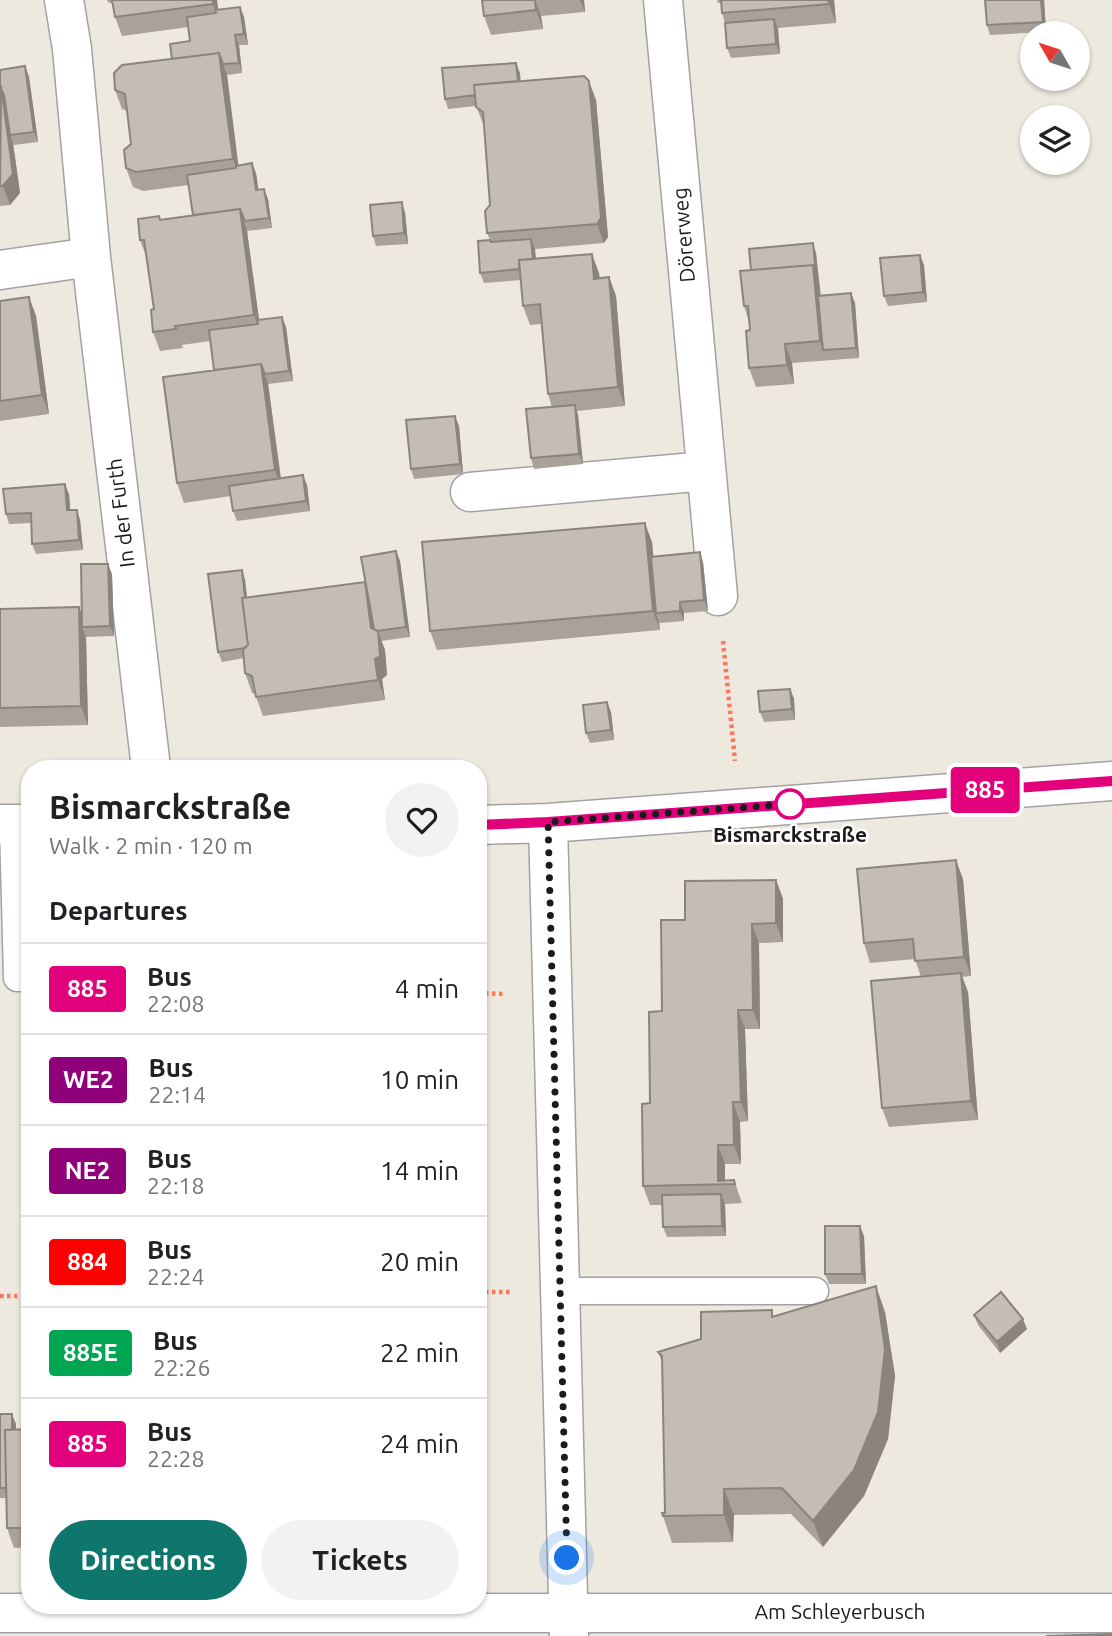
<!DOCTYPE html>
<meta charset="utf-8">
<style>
body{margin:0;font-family:Ubuntu,sans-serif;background:#f2f2f2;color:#202124;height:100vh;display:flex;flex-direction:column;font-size:26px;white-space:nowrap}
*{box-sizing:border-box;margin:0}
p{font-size:23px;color:#757577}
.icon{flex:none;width:38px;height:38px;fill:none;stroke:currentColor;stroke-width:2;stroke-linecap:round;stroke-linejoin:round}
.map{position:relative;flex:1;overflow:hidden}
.side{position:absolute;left:21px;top:760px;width:466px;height:854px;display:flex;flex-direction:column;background:#fff;border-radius:28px;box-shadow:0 2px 5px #0004}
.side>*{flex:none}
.badge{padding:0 14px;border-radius:5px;font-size:24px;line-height:46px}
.needle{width:46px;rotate:309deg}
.controls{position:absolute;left:1020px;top:21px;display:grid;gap:14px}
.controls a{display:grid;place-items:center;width:70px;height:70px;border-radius:50%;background:#fff;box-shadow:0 2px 5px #0004;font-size:35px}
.you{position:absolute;width:35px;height:35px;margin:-18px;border:5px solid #fff;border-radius:50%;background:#1a73e8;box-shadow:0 0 0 10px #1a73e833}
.map>.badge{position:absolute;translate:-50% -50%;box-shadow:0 0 0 4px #fff}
h2{padding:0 28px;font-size:26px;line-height:63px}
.round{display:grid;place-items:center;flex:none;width:74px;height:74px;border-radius:37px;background:#f2f2f2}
.head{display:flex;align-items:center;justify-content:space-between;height:119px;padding:0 28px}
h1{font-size:33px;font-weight:600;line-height:52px}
.primary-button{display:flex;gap:14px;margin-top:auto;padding:14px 28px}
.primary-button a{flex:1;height:80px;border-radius:42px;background:#0f766e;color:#fff;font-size:28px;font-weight:600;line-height:80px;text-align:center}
.primary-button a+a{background:#f2f2f2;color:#202124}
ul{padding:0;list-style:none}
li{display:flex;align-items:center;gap:21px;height:91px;padding:0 28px;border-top:2px solid #e0e0e0}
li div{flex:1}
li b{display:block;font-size:26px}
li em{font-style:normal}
li .badge{min-width:77px;font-weight:700;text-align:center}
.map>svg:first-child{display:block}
</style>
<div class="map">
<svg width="1112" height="1636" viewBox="0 0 1112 1636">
<rect width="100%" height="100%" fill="#eee9df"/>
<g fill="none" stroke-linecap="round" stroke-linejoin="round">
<g stroke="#a2a2a2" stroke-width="29">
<path id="lane" d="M13,824l4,154h13
M561,1291h254"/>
</g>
<g stroke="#a2a2a2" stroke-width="41">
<path id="street" d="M64,0l8,49 19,208
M663,0l55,596
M0,270l91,-13 60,511
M470,492l236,-21
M548,823l21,813
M0,824h30
M478,825l70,-2 564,-42
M0,1613h1112"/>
</g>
<path stroke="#ff765f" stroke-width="4.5" stroke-dasharray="3.5 3.5" stroke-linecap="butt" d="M723,641l12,120
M478,993l27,1
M478,1292h33
M0,1296h30"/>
<use href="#lane" stroke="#fff" stroke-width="26"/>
<use href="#street" stroke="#fff" stroke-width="38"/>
</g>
<path fill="#a9a29a" d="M107,0h110l1,10 22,-3 4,10 4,28h-9l3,28 -15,2 11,90 18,8 2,17 6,-1 4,10 4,29 -25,3 12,89 27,7 7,54 -25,3 13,94 26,7 3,26 -73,10 -4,-10 -2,-15 -47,7 -7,-20 37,-113 -4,-29 -28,4 1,3 -23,3 -7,-19 1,-23 -8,-53 -6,-16 21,-20 32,-5 -4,-30 -46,6 -10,-4 -7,-19 5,-24 -4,-33 -5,-2 -7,-19 57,-31 18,-18 -1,-14 -67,9 -7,-19 -2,-13 -5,-2z
M482,0h102l1,12 -44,4 2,13 -52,6 -7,-19z
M717,0h117l2,23 -58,5 2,26 -49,4 -4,-10 -2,-25 -3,-10 -1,-10h-3z
M985,0h59l2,32 -56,3 -3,-10z
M25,66l4,11 9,65 -24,3 -1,-2 7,50 -10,12 -10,1v-136z
M520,73v8l76,19 12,137 -4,6 -69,6 1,10 63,14 1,5 9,-1 7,19 9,110 -48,5 1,4 5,49 -49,5 -3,-11 21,-51 -4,-13 -7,-70 -11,1 -7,-19 -2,-26 -37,3 -4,-10 10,-33 -3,-7 3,-28 -6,-79 -8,-20 -28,3 -3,-10z
M405,212l3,32 -32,2 -3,-10z
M816,253l5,43 34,7 4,55 -67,5 2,21 -38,3 -7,-19 1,-38 -1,-8 -5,-16 7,-36z
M924,265l3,37 -39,4 -4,-10z
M29,297l7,19 13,98 -49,7v-120z
M459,426l4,48 -49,5 -3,-10z
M69,494l1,16 10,10 3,30 -47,4 -4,-10 -1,-21 -22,1 -3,-10z
M652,542l1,14 50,6 5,49 -24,2v8l-25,2 1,7 -223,20 -7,-19z
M396,551l4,10 10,76 -29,4 4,9 2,25 -5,4 3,21 -122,16 -8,-22 -3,-1 -7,-20 -1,-15 -22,4 -4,-10 24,-82 3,10 2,18 118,-16z
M112,574l2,62 -28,1 2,88 -88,2v-118l79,-2 3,7z
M790,689l4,10 1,21 -31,2 -4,-10z
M611,712l3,28 -24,3 -4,-10z
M963,879l8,97 -9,1 6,15 10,128 -89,7 -7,-19 39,-131 -6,-18 -45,4 -6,-20z
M776,880l7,19v43l-24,1 1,86h-15l3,92 -8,1 1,42h-16v17l9,-1 8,23 -17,1 1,32 -59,1 -4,-10v-22h-13l-7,-19 7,-83 12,-92z
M864,1236l2,48h-37l-4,-10z
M885,1312l10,64 -7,63 -24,57 -41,51 -32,-33 -57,1 -1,27 -61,1 -9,-27 2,-3 -3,-151 -4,-10 116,-35z
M974,1315l53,14 -27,24 -22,-28z
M0,1414l16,10v5h14v118l-16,1 -7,-20 -1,-30h-6z
M478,1428l4,12 2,99h-6z"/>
<path fill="#8a847d" d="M213,0h4l3,23 -7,-19z
M535,0l6,16 2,13 -7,-19z
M580,0h4l1,12z
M828,0h6l2,23 -7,-19z
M1041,0h3l2,32 -3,-10z
M240,7l4,10 4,28 -4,-11z
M774,19l4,10 2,25 -4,-10z
M235,35l4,10 3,28 -3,-10z
M219,53l8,22 13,103 -7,-19z
M516,63l4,10 2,27 -4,-10z
M25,66l4,11 9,65 -4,-10z
M589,81l7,19 12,137 -4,6 -7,-19z
M1,86l7,20 2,29 3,8 7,50 -10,12 -7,-19z
M252,163l4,10 4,27 -4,-10z
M264,189l4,10 4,29 -3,-10z
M402,202l3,10 3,32 -4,-11z
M240,209l7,22 14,103 -7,-19z
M531,239l4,10 2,29 -4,-10z
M813,243l3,10 10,97h-3l-3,-9 -7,-76z
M592,254l7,19 2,25 -7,-19z
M920,255l4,10 3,37 -4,-10z
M609,277l7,19 9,110 -7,-19z
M851,293l4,10 4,55 -3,-10z
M29,297l7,19 13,98 -7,-19z
M282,317l4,10 7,54 -4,-10z
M785,344l7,19 2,21 -7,-19z
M261,364l7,19 14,106 -7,-19z
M575,405l3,10 5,49 -4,-10z
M455,416l4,10 4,48 -3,-10z
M303,475l4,10 3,26 -4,-10z
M65,484l4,10 2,26 -4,-10z
M77,510l3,10 3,30 -4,-10z
M645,523l7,19 7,71h-3l3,10 1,7 -7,-19z
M396,551l4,10 10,76 -4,-10z
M700,552l3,10 5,49 -4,-11z
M108,564l4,10 2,62 -4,-10z
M242,570l3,10 9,77 -4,-10z
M365,582l11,49 -5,-3z
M680,602l4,11v8l-4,-10z
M79,607l7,20h-4l4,10 2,88 -7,-19z
M378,631l7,19 2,25 -5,4 3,21 -7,-20 -3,-21z
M790,689l4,10 1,21 -3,-11z
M607,702l4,10 3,28 -3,-10z
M956,860l7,19 8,97 -7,-19z
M776,880l7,19v43l-7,-19z
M752,924l7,19 1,86 -7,-19z
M961,973l7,19 10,128 -7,-19z
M738,1010l7,19 3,92 -7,-19z
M733,1102l7,20 1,42 -7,-19z
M718,1145l7,19v20l-7,-3z
M721,1194l4,10 1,32 -4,-10z
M860,1226l4,10 2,48 -4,-10z
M876,1286l9,26 10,64 -7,63 -24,57 -41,51 -10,-26z
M1023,1319l4,10 -27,24 -3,-11z
M12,1414l4,10 -1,24 -3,-10z
M478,1428l4,12 2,99 -6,-18z
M724,1489l10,26 -1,27 -9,-27z"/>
<path fill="#c5bcb3" stroke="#8a847d" stroke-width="2" d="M112,0h101v4l-98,13z
M482,0h53l1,10 -52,6z
M721,0h107l1,4 -107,9z
M985,0h56l2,22 -56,3z
M240,7l4,27 -9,1 4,28 -16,1 -4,-11 -47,6 -2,-15 20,-3 -3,-24 29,-4 -1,-3z
M774,19l2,25 -49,4 -2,-25z
M219,53l14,106 -97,13 -10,-4 -2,-18 7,-6 -6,-50 -10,-4 -1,-17 8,-8z
M516,63l2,18 -44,4 1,10 -30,4 -3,-31z
M25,66l9,66 -24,3 -6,-40 -4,-8v-17z
M584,76l5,5 12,137 -4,6 -110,9 -2,-22 5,-6 -7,-93 -7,-5 -2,-22z
M1,86l12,88 -10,12h-3z
M252,163l4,27 8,-1 5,29 -24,3 -5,-12 -47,6 -6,-40 49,-7v-2z
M402,202l2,31 -31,3 -3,-31z
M240,209l14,106 -79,11 1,3 -23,3 -2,-22 3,-1 -10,-69h-4l-2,-21 21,-3 1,4z
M531,239l2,20 -14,1v9l-39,4 -2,-32 12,-1 1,2z
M813,243l3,31 -3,-9 -62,5 -2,-21z
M592,254l2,25 15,-2 9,110 -70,7 -8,-90 -17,2 -4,-46z
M920,255l3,37 -39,4 -4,-38z
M813,265l7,76 -35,3 2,21 -38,3 -3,-37 4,-1 -2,-24h-4l-4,-35z
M851,293l5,55 -33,2 -5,-54z
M29,297l13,98 -42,6v-100z
M282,317l7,54 -24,3 -4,-10 -47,6 -5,-40 49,-6 -1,-4z
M261,364l14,106 -98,13 -14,-106z
M575,405l4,49 -48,4 -5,-49z
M455,416l5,48 -49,5 -5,-49z
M303,475l3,26 -73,10 -4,-25z
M65,484l2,26h10l2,30 -47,4 -1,-31 -25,1 -3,-25z
M645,523l8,88 -223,20 -8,-89z
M396,551l10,76 -29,4 -3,-2 -13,-72z
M700,552l4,48 -24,2v9l-24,2 -5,-56z
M81,564h27l2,62 -28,1z
M242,570l3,28h-3l6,47 -3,3 -27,4 -10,-78z
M365,582l6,46 7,3 2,25 -5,3 3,21 -122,17 -4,-21 -7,-3 -2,-24 5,-4 -6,-47z
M79,607l2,99 -81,2v-99z
M790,689l2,20 -32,3 -2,-21z
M607,702l4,28 -25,3 -3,-28z
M956,860l8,97 -49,4 -2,-22 -49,4 -7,-74z
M776,880v43l-24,1 1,86h-15l3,92h-8l1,43h-16v36l16,-1 1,4 -92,2 -1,-82 8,-1 -1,-91 13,-1 -1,-91h24v-39z
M961,973l10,128 -89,7 -11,-127z
M25,1029h5v110v-15l-3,-1z
M721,1194l1,32 -59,1 -1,-32z
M825,1226h35l2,48h-37z
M876,1286l9,63 -7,63 -24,58 -41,51 -31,-33 -58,1v26l-61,1 -1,-3h3l-3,-157 -4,-4 43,-13v-27l71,-2v7z
M1001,1292l22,27 -26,23 -23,-27z
M0,1414h12v16h-7l1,58h-6z
M30,1429v99h-23l-2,-98z
M1112,1634v2h-66z"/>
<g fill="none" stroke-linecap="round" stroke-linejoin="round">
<g stroke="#fff" stroke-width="16">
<path id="line" d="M478,825l70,-3 564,-41"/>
</g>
<use href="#line" stroke="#e3007b" stroke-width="10"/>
<path stroke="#1b1b1b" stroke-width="7" stroke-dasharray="0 12.6" d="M567,1558l-19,-736 242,-18"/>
</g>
<circle fill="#fff" stroke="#e3007b" stroke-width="3.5" cx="790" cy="804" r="14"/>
<g text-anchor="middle" stroke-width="5" stroke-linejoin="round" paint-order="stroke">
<g font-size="21" fill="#1b1b1b" stroke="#fff">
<text transform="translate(684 235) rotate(-95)" y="7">Dörerweg</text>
<text transform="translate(121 513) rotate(-97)" y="7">In der Furth</text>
<text x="840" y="1619">Am Schleyerbusch</text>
</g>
<g font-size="21" font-weight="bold" fill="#1b1b1b" stroke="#fff">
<text x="790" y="842">Bismarckstraße</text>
</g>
</g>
</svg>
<div class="controls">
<a><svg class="needle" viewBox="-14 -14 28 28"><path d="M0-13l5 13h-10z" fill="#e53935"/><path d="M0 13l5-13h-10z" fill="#757577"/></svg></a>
<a><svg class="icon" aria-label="layers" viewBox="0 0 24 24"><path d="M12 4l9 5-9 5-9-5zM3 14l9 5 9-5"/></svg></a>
</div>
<div class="you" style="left:567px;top:1558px"></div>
<b class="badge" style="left:985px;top:790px;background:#e3007b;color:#fff">885</b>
<section class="side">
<div class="head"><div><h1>Bismarckstraße</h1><p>Walk · 2 min · 120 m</p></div><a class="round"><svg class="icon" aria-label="heart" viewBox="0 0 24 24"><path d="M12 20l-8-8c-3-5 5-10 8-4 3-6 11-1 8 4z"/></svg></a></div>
<h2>Departures</h2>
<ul>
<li><span class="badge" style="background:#e3007b;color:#fff">885</span><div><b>Bus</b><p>22:08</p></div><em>4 min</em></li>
<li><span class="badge" style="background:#91007b;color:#fff">WE2</span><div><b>Bus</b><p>22:14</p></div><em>10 min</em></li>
<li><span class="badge" style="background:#91007b;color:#fff">NE2</span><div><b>Bus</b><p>22:18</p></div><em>14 min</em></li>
<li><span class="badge" style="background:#f00;color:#fff">884</span><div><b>Bus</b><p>22:24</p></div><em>20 min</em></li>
<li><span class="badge" style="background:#00a651;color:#fff">885E</span><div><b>Bus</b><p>22:26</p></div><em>22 min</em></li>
<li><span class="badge" style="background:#e3007b;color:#fff">885</span><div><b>Bus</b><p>22:28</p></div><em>24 min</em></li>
</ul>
<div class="primary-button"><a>Directions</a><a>Tickets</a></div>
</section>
</div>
